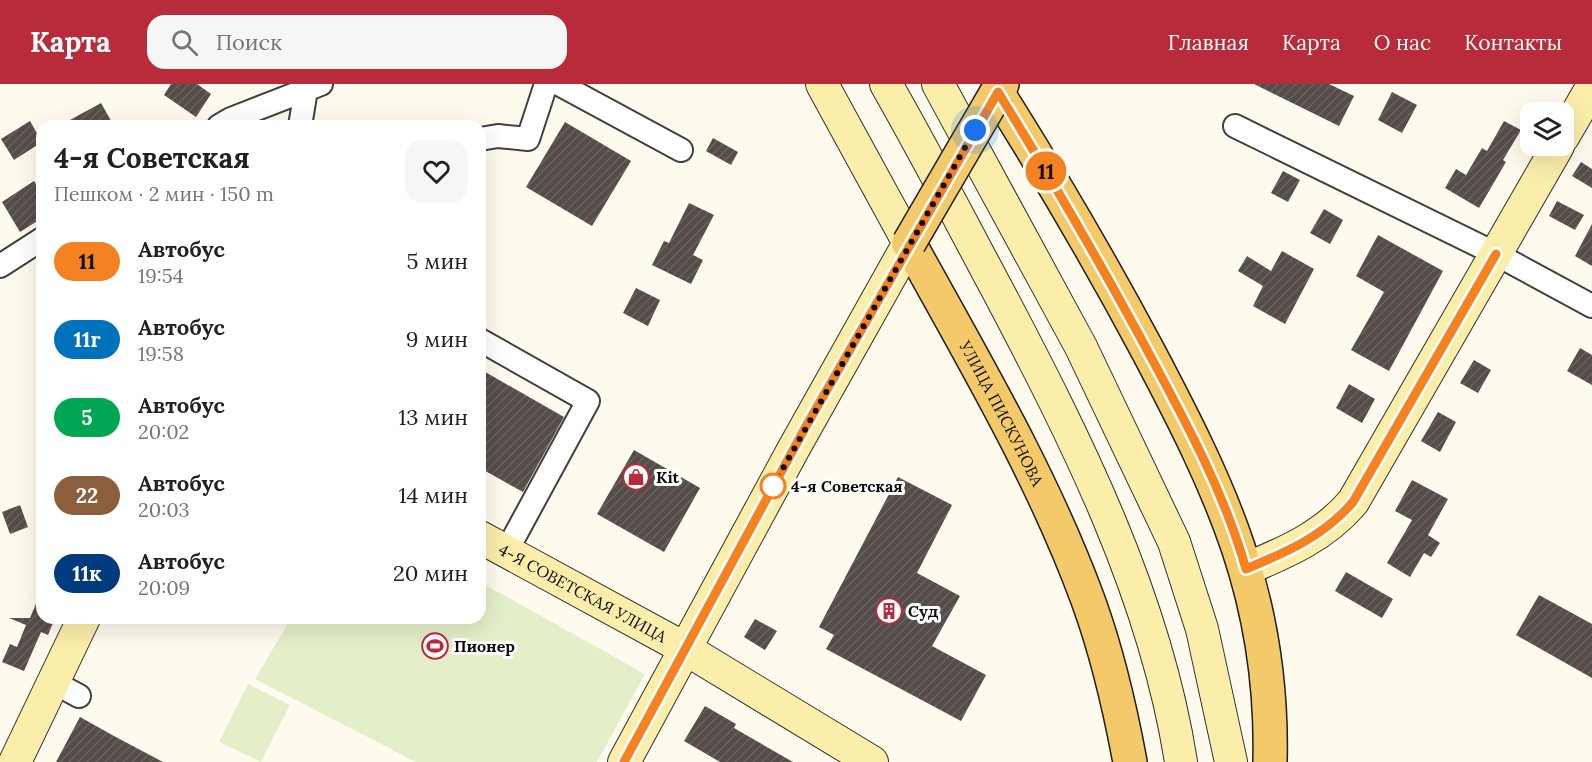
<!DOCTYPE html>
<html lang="ru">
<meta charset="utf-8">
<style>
body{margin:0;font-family:Lora,serif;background:#f6f6f6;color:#202124;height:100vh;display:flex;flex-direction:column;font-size:22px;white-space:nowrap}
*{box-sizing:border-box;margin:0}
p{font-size:20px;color:#757577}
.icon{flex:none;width:33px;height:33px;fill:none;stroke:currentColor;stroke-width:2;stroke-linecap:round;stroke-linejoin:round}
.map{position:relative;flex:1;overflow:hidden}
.drawer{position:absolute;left:36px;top:36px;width:450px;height:504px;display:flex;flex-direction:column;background:#fff;border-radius:18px;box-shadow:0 6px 24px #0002}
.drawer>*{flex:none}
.badge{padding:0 12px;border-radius:20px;font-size:21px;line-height:39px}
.fabs{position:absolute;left:1520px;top:18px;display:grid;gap:12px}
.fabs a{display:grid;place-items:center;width:54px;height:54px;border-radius:12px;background:#fff;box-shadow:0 6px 24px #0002;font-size:30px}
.you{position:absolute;width:30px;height:30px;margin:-15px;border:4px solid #fff;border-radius:50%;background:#1a73e8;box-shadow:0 0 0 9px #1a73e833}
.map>.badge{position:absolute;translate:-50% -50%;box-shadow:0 0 0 3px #fff}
.round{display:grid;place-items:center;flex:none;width:63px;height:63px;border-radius:18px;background:#f6f6f6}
.headline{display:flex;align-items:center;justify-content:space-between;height:102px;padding:0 18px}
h1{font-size:28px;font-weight:800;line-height:45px}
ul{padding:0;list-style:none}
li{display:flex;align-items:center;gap:18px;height:78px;padding:0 18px}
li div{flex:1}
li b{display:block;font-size:22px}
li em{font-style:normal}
li .badge{min-width:66px;font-weight:700;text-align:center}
header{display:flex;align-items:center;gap:36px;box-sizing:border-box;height:84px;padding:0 30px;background:#b72b3a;color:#fff}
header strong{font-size:28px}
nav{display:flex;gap:33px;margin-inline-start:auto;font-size:21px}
.search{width:420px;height:54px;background:#f6f6f6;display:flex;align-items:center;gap:15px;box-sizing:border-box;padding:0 21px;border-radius:18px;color:#757577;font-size:22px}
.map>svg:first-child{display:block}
</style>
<header>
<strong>Карта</strong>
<div class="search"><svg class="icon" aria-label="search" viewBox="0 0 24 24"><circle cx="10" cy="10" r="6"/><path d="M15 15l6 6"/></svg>Поиск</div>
<nav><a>Главная</a><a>Карта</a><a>О нас</a><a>Контакты</a></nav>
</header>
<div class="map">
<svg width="1592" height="678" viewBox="0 0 1592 678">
<defs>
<pattern id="building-hatch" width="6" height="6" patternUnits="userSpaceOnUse" patternTransform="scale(1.5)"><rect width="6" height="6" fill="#554d4a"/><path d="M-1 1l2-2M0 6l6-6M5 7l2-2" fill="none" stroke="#686260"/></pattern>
</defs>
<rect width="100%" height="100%" fill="#fefaee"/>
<path fill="#e4efca" d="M480,498l165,92 -48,88h-181l-161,-83 36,-61h189z
M248,600l42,21 -29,57 -42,-20z"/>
<path fill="url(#building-hatch)" d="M171,0h26l14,10 -15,23 -32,-22z
M1254,0h75l25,12 -15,30z
M1392,8l25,13 -15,28 -24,-13z
M101,19l13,23h-55z
M30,37l12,21 -28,18 -13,-21z
M1504,37l17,9 -18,30 3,2 -27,46 -34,-20 11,-19 10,6 16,-27 5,3z
M565,38l66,39 -39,65 -66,-39z
M713,54l25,14 -7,13 -25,-14z
M1581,78l11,7v19l-20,-12z
M1283,87l17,9 -12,22 -17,-9z
M34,97l8,12v25l-22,14 -18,-30z
M1557,117l27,14 -9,15 -26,-14z
M689,119l25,12 -21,40 10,5 -12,24 -39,-19 12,-24 5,2z
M1324,125l19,11 -13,24 -20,-11z
M1592,140v42l-17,-10z
M1378,151l65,36 -54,100 -38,-21 33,-58 -28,-16z
M1282,167l32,18 -29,55 -32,-18 10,-20 -25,-15 9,-15 24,15z
M636,204l24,12 -12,26 -25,-13z
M1580,264l12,7v30l-25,-14z
M1474,276l17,10 -13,23 -18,-10z
M480,285l84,48 -41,75 -43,-24z
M1349,300l26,15 -13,24 -26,-15z
M1438,328l18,10 -16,30 -19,-11z
M634,366l66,38 -36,64 -67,-38z
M898,393l54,28 -35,68 43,23 -28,50 54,29 -25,46 -135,-72 8,-14 -15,-8z
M1412,396l36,19 -20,36 12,8 -9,14 -7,-4 -14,24 -23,-14 25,-43 -17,-9z
M20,421l8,22 -18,7 -8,-22z
M1346,488l47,27 -11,19 -47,-27z
M42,505v29h13l-7,17 -7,-3 -17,39 -22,-9 8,-18 7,3 9,-22 -17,-7h21z
M1539,511l53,29v54l-76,-43z
M755,535l22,12 -12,19 -21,-13z
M705,622l31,18 -2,4 59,34h-73l-36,-21z
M80,633l34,19 49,26h-107z"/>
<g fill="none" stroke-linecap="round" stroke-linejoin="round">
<g stroke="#404040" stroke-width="26">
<path id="street" d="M559,0l122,66
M219,42l12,-7 90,-35
M300,42l7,-42
M1235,42l261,128 96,52
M480,55l18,-3 30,3 18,-55
M0,182l42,-27
M480,256l108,61 -82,151
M53,598l26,14"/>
</g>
<g stroke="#2f2f2f" stroke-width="34">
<g id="secondary">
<path d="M886,0c39,68 75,138 112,207 78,148 157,304 183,471"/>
<path d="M938,0l143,263 93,195 28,87 29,133"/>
<path d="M1563,53l29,-50"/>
<path id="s1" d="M480,453l204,111 188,114"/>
<path d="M1246,485c41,-17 78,-33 107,-67l205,-356"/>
<path d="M15,678l69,-144"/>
<path d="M624,678l170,-314 115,-205 -87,-159"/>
</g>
</g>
<g stroke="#1e1e1e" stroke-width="36">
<g id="primary">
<path d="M1002,0l-5,8c53,84 104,171 151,259 74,140 126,248 122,411"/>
<path id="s2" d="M909,159c64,116 133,232 179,357 19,52 32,108 42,162"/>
</g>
</g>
<use href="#street" stroke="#fff" stroke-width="22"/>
<use href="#secondary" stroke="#fbeeab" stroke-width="32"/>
<use href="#primary" stroke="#f3c969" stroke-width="33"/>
<g stroke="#1e1e1e" stroke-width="36" stroke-linecap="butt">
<path id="primary-bridge" d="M909,159l88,-151"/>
</g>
<use href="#primary-bridge" stroke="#f3c969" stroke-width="33"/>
</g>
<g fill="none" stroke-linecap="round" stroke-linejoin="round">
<g stroke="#fff" stroke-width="14">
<path id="line" d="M624,678l181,-334 193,-336c54,88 106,177 155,269 36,67 72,134 93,208 41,-17 78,-33 107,-67l143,-248"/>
</g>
<use href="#line" stroke="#f58220" stroke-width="9"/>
<path stroke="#0d0d0d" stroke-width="6" stroke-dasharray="0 10.8" d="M773,402l202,-356"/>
</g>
<defs>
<g id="shop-ring" transform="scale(1.35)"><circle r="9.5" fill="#fff" stroke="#b72b3a" stroke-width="1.5"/><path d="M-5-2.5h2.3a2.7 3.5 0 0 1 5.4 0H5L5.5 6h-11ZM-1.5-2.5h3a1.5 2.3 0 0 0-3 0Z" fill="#b72b3a"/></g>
<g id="building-ring" transform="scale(1.35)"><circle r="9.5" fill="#fff" stroke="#b72b3a" stroke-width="1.5"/><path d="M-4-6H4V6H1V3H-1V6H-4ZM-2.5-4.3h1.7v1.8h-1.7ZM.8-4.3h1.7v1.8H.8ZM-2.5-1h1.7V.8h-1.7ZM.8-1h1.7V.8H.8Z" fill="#b72b3a"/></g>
<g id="stadium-ring" transform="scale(1.35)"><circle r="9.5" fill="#fff" stroke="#b72b3a" stroke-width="1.5"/><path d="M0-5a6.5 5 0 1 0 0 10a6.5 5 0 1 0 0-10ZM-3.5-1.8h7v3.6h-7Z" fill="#b72b3a"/></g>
</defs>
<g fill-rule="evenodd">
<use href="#shop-ring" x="636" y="393"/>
<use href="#building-ring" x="889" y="527"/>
<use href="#stadium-ring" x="435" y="562"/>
</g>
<circle fill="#fff" stroke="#f58220" stroke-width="3" cx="773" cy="402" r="12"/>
<g text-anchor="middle" stroke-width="6" stroke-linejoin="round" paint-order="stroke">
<g font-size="16" fill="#0d0d0d" stroke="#fff">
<text dy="6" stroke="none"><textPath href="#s2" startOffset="194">УЛИЦА ПИСКУНОВА</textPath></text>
<text dy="6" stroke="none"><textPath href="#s1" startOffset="117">4-Я СОВЕТСКАЯ УЛИЦА</textPath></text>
</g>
<g font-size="16" font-weight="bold" fill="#0d0d0d" stroke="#fff" text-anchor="start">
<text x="656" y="399">Kit</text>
<text x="908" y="533">Суд</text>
<text x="454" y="568">Пионер</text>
</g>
<g font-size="16" font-weight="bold" fill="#0d0d0d" stroke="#fff" text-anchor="start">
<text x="791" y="408">4-я Советская</text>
</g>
</g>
</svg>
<div class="fabs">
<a><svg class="icon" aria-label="layers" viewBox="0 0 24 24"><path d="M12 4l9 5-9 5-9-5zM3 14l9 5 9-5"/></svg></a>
</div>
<div class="you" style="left:975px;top:46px"></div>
<b class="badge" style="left:1046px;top:87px;background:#f58220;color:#111">11</b>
<section class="drawer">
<div class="headline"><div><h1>4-я Советская</h1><p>Пешком · 2 мин · 150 m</p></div><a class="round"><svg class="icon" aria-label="heart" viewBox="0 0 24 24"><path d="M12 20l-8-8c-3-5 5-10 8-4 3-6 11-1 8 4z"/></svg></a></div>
<ul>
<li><span class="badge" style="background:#f58220;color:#111">11</span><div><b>Автобус</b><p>19:54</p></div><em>5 мин</em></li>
<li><span class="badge" style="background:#0072bc;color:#fff">11r</span><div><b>Автобус</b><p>19:58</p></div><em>9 мин</em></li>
<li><span class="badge" style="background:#00a651;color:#fff">5</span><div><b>Автобус</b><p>20:02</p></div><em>13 мин</em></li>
<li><span class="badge" style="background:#8b5e3c;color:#fff">22</span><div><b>Автобус</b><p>20:03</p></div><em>14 мин</em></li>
<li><span class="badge" style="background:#003b80;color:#fff">11к</span><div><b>Автобус</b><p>20:09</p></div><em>20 мин</em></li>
</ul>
</section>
</div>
